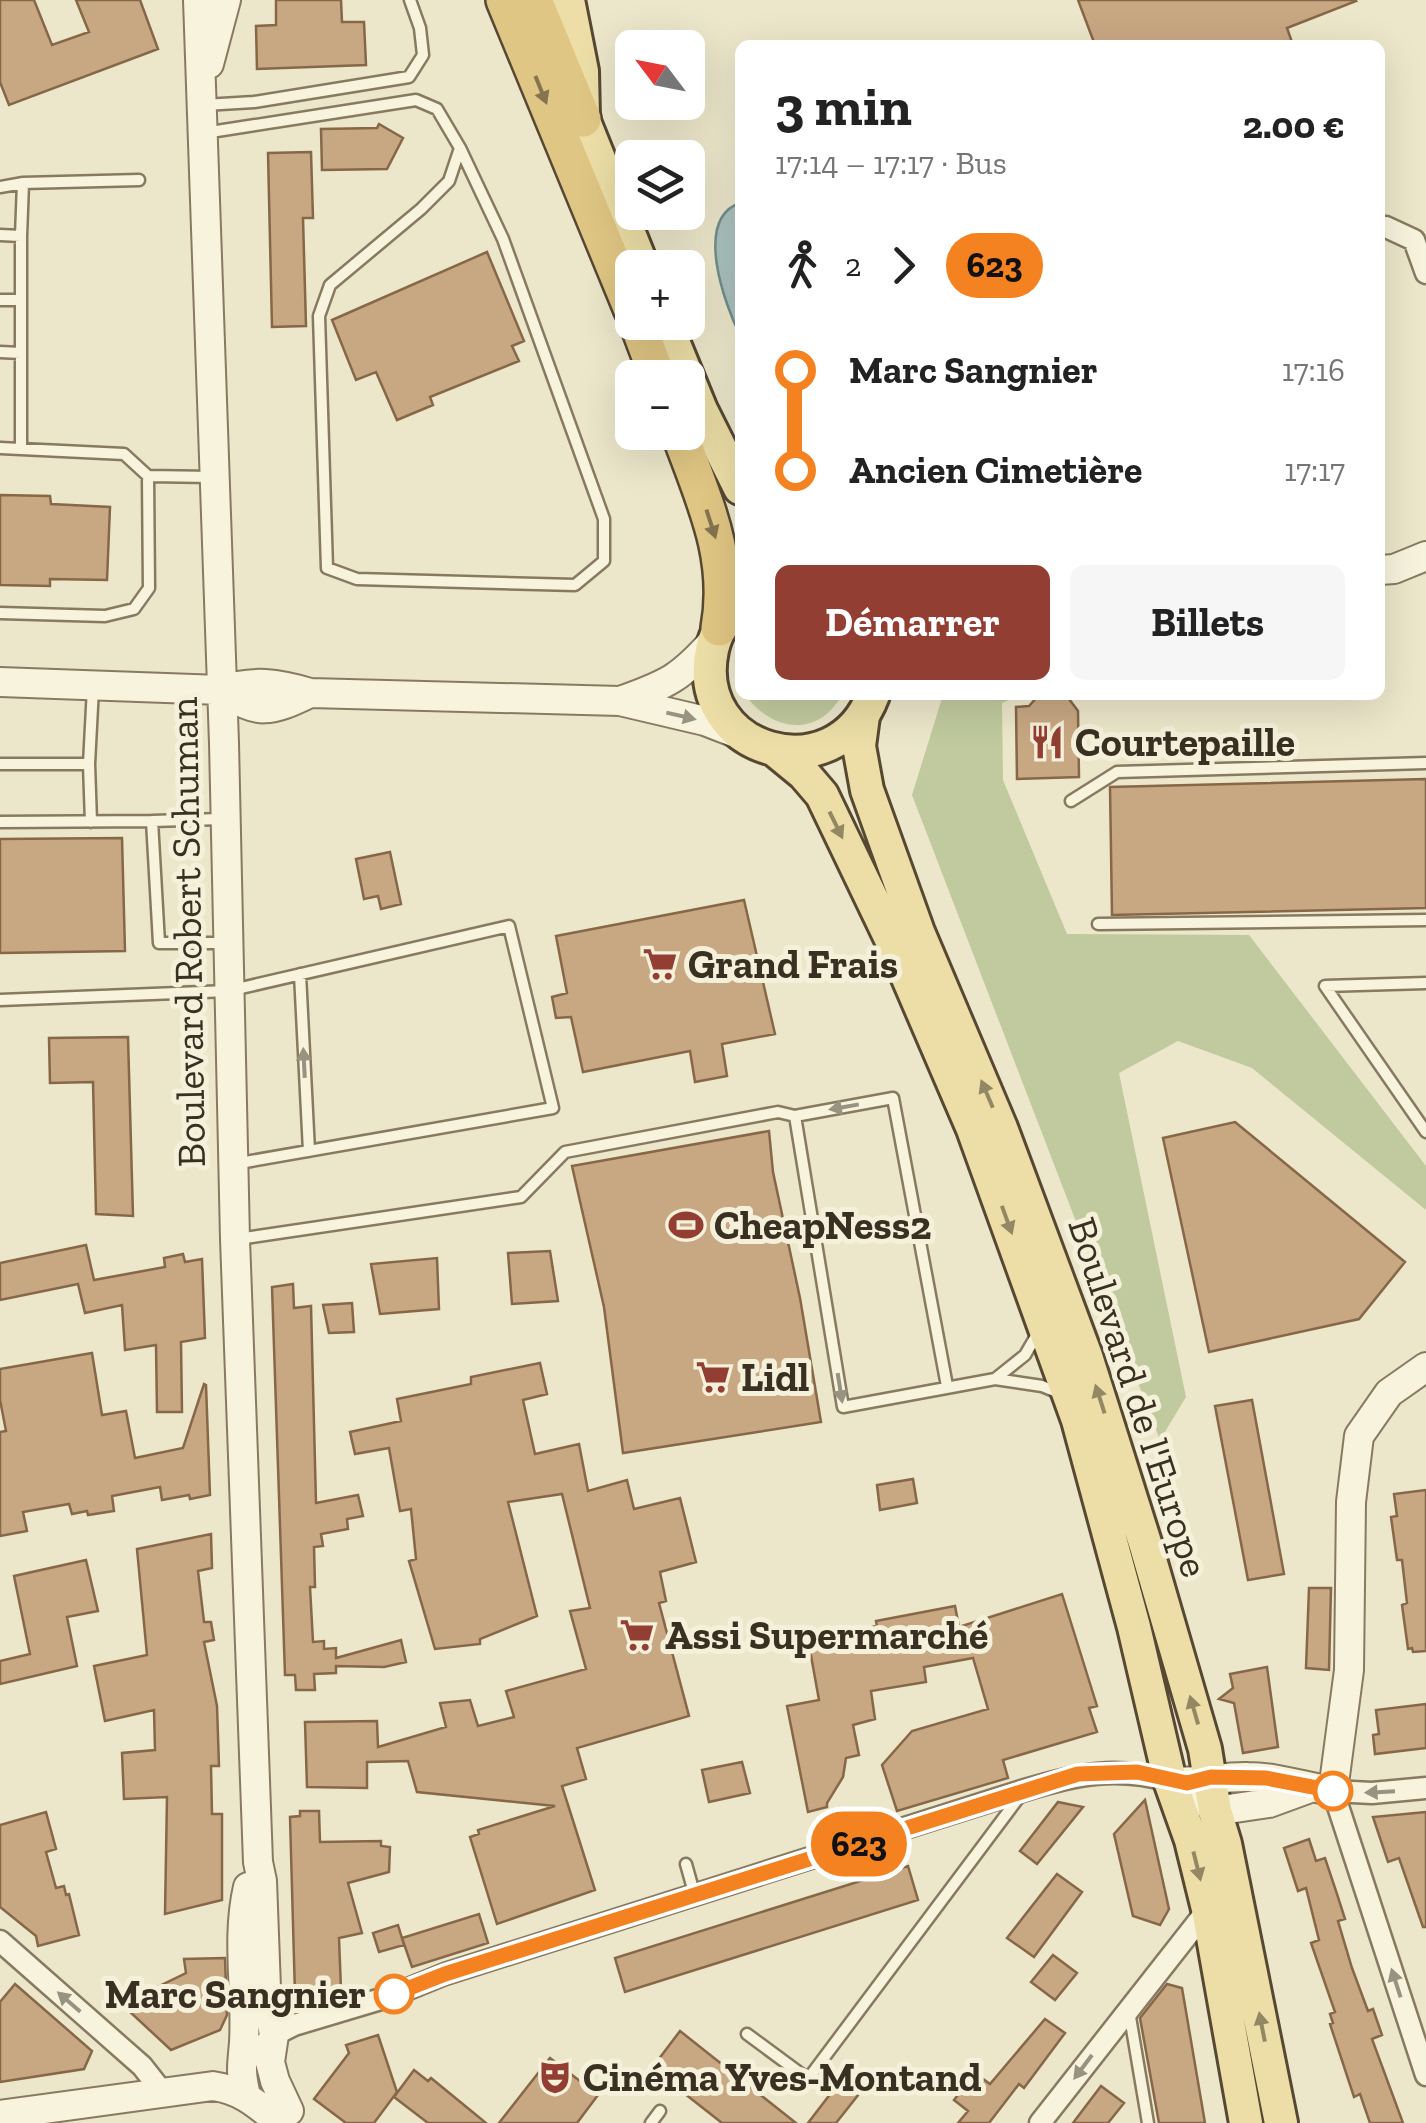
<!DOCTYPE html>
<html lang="fr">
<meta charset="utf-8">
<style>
body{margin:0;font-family:"Zilla Slab",serif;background:#f6f6f6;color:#222;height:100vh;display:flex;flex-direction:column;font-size:38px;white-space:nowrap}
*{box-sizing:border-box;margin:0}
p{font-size:32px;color:#767676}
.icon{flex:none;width:55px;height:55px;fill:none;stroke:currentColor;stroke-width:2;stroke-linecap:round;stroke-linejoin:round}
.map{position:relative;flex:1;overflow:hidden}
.panel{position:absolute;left:735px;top:40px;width:650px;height:660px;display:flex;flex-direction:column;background:#fff;border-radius:15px;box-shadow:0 10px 40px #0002}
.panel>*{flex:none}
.badge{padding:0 20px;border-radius:32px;font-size:35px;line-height:65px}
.needle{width:65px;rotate:302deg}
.buttons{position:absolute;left:615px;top:30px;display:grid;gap:20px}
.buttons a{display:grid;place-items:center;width:90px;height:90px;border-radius:15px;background:#fff;box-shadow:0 10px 40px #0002;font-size:50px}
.map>.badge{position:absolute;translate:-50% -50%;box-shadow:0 0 0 5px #fff}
.legs{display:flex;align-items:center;gap:15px;height:110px;padding:0 40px;font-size:32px}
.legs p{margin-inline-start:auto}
.overview{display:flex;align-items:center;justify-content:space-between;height:170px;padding:0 40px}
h1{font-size:55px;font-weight:700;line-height:75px}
.action{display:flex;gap:20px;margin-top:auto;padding:20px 40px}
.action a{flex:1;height:115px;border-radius:15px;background:#933e33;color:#fff;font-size:40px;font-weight:700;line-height:115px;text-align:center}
.action a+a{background:#f6f6f6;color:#222}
ul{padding:0 40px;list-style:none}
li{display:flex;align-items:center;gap:35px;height:100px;font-size:38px}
li i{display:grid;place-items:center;width:15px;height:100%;margin:0 12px;background:currentColor}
li i::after{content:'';width:25px;height:25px;margin:-12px;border:8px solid;border-radius:50%;background:#fff}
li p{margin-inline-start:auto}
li:first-child i{background:linear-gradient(#0000 50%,currentColor 0)}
li:last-child i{background:linear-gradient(currentColor 50%,#0000 0)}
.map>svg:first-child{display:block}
</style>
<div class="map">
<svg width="1426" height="2123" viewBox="0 0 1426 2123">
<rect width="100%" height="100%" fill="#ece6ca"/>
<path fill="#c0ca9e" d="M745,695h97c-25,44 -70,36 -97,0z
M943,695h79l-20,8 1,77 64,154 182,1 177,231v44l-174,-142 -74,-27 -59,32 67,324 -26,43 -248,-645z"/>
<path fill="#aac1bd" stroke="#718f8b" stroke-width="2.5" d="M740,203v132c-15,-30 -47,-116 0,-132z"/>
<path fill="#c8a783" stroke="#866747" stroke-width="2.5" d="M0,0h34l18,45 37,-13 -13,-32h64l18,49 -149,56 -9,-23z
M276,0h65l1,22h22l2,43 -109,4 -1,-43 20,-1z
M1078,0h277l1,1 -69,27 6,17h-198z
M379,124l24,14 -16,31 -65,1 -1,-41 56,-1z
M311,152l2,66h-10l3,108 -34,1 -4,-174z
M487,252l37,89 -12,5 7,15 -89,36 3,8 -36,15 -21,-48 -20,8 -24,-60z
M0,495l50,1 1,8 59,3 -3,73 -57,-1v7l-50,-1z
M1039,695h27l12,16 1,66 -62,2 -1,-72 13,-1z
M1426,779v129l-314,7 -2,-128z
M122,838l3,113 -125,2v-114z
M390,852l11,52 -20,5 -3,-13 -14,3 -8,-40z
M744,900l31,134 -53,10 5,32 -32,6 -5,-31 -107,21 -12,-55 -15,1 -4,-21 15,-4 -11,-57z
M128,1037l5,179 -37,-2 -3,-132 -43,1 -1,-45z
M1235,1122l170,140 -46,57 -150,33 -46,-214z
M769,1131l4,41 27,126 21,124 -198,31 -19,-146 -32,-141z
M86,1245l8,35 71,-13 -1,-9 19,-4 2,8 17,-3 3,79 -24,4 1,70h-25l-1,-67 -31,5 -3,-45 -37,8 -7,-29 -78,16v-37z
M550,1251l8,50 -46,3 -4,-51z
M437,1258l2,51 -59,5 -9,-50z
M293,1284l1,24 17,-2 5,197 42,-8 5,21 -16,3 1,10 -27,5 2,12 -9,1 1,40h-5l3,55 11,-1v8l12,-1v10l65,-18 5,22 -22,5 -48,-1v7l-22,1 1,16h-19l-1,-15h-10l-13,-388z
M352,1303l2,29 -25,1 -6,-28z
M92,1353l10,62 24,-4 9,47 48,-10 21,-64 2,1 4,110 -20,4 -1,-4 -27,5 -2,-13 -48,9 2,15 -26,4 -1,-4 -15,3 -3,-10 -46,8 4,19 -27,5v-104l6,-1 -6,-31v-31z
M540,1363l7,31 -24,6 12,54 44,-10 9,47 39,-11 7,29 46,-11 16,64 -36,10 6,29 -7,2 30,113 -112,32 9,31 -24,7 33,104 -98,34 -27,-87 9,-3 -1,-4 77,-24 -138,-14 -9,-31 -41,1v26l-60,-1 -2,-65 72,-1 1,26 68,-20 -6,-24 30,-3 8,26 36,-9 -8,-26 80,-22 -16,-58 20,-3 -28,-114 -54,8 29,114 -57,23v5l-45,5 -26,-88 7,-2 -5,-50 -11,2 -11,-63 -34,6 -5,-22 51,-11 -4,-22 74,-15v-7z
M1252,1400l32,174 -36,6 -33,-174z
M913,1479l4,24 -37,7 -3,-25z
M1426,1490v161l-13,1 -1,-4 -4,1 -6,-44 5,-2 -5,-43h-5l-6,-43 6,-1 -3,-22z
M211,1534l1,34 -14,3 6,51h7l3,18 -10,2 13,64 2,60h-8l1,48h10v86l-57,14 2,-117 -43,2 -2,-46 33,-3 -1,-40 -49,11 -11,-55 53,-11 -10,-106z
M86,1560l12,51 -31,6 10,49 -77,18v-23l30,-7 -16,-78z
M1309,1588h22l-2,82 -23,-2z
M1062,1594l35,112 -8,2 8,24 -94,28 5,18 -111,33 -15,-46 30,-34 76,-22 -15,-51 -49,9 2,15 -55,9 4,28 -22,6 6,30 -13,3 -3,19 -16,26v4l-19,5 -21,-106 32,-6 -11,-61 69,-13 -1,-5 79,-15 4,21z
M1267,1667l11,80 -35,6 -9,-50 -15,-4 14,-11 -3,-14z
M1426,1704v44l-51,6 -2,-19 6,-1 -3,-24z
M742,1762l8,31 -41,9 -7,-32z
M1145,1800l24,109 -9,16 -27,-9 -19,-82z
M1058,1802l25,5 -46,57 -17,-13z
M300,1811h19l1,31 61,-1v5l9,1 -1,25 -41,11 14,50 -23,5 2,52 -37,11 -9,-6 -5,-178 10,-1z
M46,1812l10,37 -10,3 10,36 8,-2 2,9 3,-1 10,41 -41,11 -2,-10 -36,-29v-82z
M1426,1812v115h-3l-24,-69 -11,4 -15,-45z
M1309,1839l7,22 9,-3 12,36 8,25 -7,2 14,47 16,43 5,-2 9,26 -10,4 31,84h-33l-10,-29 -6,3 -24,-73 3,-1 -3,-9 5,-2 -24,-69 8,-3 -13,-52 -8,3 -14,-43z
M908,1866l10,34 -293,92 -10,-34z
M1057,1874l25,18 -48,65 -27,-19z
M479,1914l9,29 -76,24 -10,-29z
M398,1925l6,20 -25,7 -6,-19z
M1053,1955l24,18 -22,27 -24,-18z
M225,1958l2,57 -7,15 -49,20 -42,-39 20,-20 37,-18 -2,-14z
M15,1984l77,67 -8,18 -84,13v-80z
M1167,1984l15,4 23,135h-46l-19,-105z
M1045,2019l20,14 -41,55 -5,-4 -30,39h-31l10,-12 -14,-11 21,-27 15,11z
M680,2031l116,92h-74l-70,-55z
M378,2035l19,57 -23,31h-28l-32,-24 35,-46 -3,-8z
M550,2058l48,37 -21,28h-78z
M414,2070l14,11 3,-3 55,45h-58l-34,-26z
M841,2080l18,14 -23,29h-28z
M1101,2086l23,17 -16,20h-35z"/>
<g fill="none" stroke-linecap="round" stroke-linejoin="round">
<g stroke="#887a60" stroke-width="15">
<path id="service" d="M204,105l50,-3 155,-25 14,-22 -3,-27 -10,-28
M204,133l212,-33 21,9 23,39 -11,33 -28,28 -91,76 -11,31 8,252 30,11 218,6 29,-24v-42l-101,-280 -43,-91
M0,187l23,-4
M0,235l21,1 2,-53 116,-3
M21,236v213
M0,300h21
M0,352l21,1
M0,448l124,6 24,22 1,112 -15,21 -29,7 -105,-3
M148,476l64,1
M0,764h89
M1071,801l46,-29 309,-9
M152,821l69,-2
M0,822l152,-1 7,122h67
M91,822l-2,-58 4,-76
M1098,924l328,-4
M300,974l9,177
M1426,983l-101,3 101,146
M0,1000l228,-9 281,-65 44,182 -319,56
M238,1239l283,-42 44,-45 213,-40 17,4
M1039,1331l-14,24 -30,24 47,7 17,7
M947,1386l-54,-288 -98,18 48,291 152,-28
M686,1864l9,32
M1129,2011l19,112
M747,2034l61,45 212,-283
M651,2123l9,-12"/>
</g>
<g stroke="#887a60" stroke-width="25">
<path id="minor" d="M1380,227h6l28,13 12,33
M1426,1788l-54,5 -39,-2 93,284
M0,1941l142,125 22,28
M239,2067l35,-32 20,-10 97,-29 54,-22 580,-184c53,-16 91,-24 145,-9
M1040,2123l168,-214"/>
</g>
<g stroke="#887a60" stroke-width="32">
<path id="tertiary" d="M198,0l26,743 11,496 23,623 4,19 4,107 8,47 -4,27 5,19 14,30
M209,64l17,-64
M1380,570l14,-1 32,-13
M0,682l221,8c33,-10 56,-7 89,3l310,8 85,20 36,14
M221,690c38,26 49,22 89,3
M620,701c48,-17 61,-23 95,-62
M1170,1781c26,3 52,-5 78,-4 29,0 57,10 85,14l16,-121 2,-168 8,-66 30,-43 37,-26
M1201,1797l14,14 54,-8 41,-15
M246,2096c-6,-27 -4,-28 -2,-54 3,-52 -8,-103 4,-155
M0,2115l213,-29c29,4 45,19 67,37"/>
</g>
<g stroke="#574833" stroke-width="38">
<path id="primary" d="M568,0l14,71 1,48 60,149
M665,322l36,88 39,78
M740,604c-14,12 -24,27 -28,46 -22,103 124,144 161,45
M863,716l-4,30 8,44 51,142 83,196 85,228 60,190 59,203 10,62 10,33 56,279
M776,751l28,23 18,21 71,148 80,186 105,291 56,207 36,154 21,59 17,69 38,214"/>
</g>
<g stroke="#574833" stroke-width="40">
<path id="trunk" d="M504,0l128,310
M534,0l49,119
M637,322l21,56
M679,432c24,67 53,124 40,196"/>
</g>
<use href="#service" stroke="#f7f3dd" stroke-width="10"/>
<use href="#minor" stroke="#f7f3dd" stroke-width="20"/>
<use href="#tertiary" stroke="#f7f3dd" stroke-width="28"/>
<use href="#primary" stroke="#ecdea6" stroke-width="32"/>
<use href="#trunk" stroke="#e0c684" stroke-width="35"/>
</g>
<defs><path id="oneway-solid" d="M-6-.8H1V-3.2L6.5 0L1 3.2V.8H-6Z" transform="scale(2.5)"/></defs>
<g fill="#85744e">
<use href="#oneway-solid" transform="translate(541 90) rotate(68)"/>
<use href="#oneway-solid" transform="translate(711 524) rotate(72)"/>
</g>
<g fill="#989280">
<use href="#oneway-solid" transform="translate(681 716) rotate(13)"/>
<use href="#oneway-solid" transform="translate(304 1063) rotate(-93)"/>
<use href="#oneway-solid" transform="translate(844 1107) rotate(170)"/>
<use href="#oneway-solid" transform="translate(840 1388) rotate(81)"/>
<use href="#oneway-solid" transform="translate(1380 1792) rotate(177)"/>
<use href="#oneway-solid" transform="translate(1396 1983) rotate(-108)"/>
<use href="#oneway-solid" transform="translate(69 2002) rotate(-139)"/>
<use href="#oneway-solid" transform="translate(1083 2067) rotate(127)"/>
</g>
<g fill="#938764">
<use href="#oneway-solid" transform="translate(836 825) rotate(64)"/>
<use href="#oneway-solid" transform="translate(987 1094) rotate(-113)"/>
<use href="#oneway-solid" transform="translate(1007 1220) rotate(70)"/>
<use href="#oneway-solid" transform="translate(1100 1399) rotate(-108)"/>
<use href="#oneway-solid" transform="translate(1194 1710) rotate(-106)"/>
<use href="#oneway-solid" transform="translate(1197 1866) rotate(76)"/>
<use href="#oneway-solid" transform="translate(1262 2027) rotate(-101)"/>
</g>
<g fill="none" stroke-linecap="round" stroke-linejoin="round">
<g stroke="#fff" stroke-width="22">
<path id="line-1" d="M394,1994l51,-20 633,-200 59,-2 50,11 24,-6 55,1 67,13"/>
</g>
<use href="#line-1" stroke="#f58220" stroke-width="15"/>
</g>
<defs>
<g id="restaurant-bare" transform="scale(2.7)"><path d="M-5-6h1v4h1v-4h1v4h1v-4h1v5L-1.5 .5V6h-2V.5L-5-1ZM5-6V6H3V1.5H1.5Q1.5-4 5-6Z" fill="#933e33" stroke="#f4f0da" stroke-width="2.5" paint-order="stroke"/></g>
<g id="supermarket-bare" transform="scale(2.7)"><path d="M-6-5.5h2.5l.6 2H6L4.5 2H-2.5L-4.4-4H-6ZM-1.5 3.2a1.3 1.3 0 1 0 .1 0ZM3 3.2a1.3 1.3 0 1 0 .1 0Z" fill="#933e33" stroke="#f4f0da" stroke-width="2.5" paint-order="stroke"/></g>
<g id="stadium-bare" transform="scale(2.7)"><path d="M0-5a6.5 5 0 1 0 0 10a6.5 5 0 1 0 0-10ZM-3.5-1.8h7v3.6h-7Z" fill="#933e33" stroke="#f4f0da" stroke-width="2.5" paint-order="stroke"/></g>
<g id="theatre-bare" transform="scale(2.7)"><path d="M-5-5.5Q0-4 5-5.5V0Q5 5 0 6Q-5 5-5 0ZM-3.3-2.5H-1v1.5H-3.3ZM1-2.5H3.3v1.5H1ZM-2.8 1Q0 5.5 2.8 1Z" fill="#933e33" stroke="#f4f0da" stroke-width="2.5" paint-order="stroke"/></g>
</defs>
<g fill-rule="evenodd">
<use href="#restaurant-bare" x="1047" y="742"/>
<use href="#supermarket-bare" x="660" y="964"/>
<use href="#stadium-bare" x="686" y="1225"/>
<use href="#supermarket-bare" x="713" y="1377"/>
<use href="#supermarket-bare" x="637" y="1635"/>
<use href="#theatre-bare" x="555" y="2077"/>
</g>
<g fill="#fff" stroke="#f58220" stroke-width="5">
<circle cx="1333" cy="1791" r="18"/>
<circle cx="394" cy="1994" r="18"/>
</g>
<g text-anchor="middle" stroke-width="10" stroke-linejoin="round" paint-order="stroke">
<g font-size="40" font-weight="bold" fill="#3a3022" stroke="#f4f0da" text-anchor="start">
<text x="1075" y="756">Courtepaille</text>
<text x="688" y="978">Grand Frais</text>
<text x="714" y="1239">CheapNess2</text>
<text x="741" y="1391">Lidl</text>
<text x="665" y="1649">Assi Supermarché</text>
<text x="583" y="2091">Cinéma Yves-Montand</text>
</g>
<g font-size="40" fill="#3a3022" stroke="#f4f0da">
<text transform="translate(187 932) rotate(-91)" y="14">Boulevard Robert Schuman</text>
<text transform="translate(1139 1397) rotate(72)" y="14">Boulevard de l'Europe</text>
</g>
<g font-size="40" font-weight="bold" fill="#3a3022" stroke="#f4f0da" text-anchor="end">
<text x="366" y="2008">Marc Sangnier</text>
</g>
</g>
</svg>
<div class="buttons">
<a><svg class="needle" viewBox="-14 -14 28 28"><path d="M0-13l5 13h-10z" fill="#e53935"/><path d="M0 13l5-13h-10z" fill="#767676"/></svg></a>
<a><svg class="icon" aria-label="layers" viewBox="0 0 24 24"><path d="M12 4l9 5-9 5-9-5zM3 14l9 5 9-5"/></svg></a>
<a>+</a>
<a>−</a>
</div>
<b class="badge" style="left:859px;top:1844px;background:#f58220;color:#111">623</b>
<section class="panel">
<div class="overview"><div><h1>3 min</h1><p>17:14 – 17:17 · Bus</p></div><b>2.00 €</b></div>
<div class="legs"><svg class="icon" aria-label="walk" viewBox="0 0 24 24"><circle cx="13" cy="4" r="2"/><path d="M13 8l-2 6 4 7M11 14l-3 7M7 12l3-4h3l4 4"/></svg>2<svg class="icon" aria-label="forward" viewBox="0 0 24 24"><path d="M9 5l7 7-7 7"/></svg><b class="badge" style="background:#f58220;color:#111">623</b></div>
<ul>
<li><i style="color:#f58220"></i><b>Marc Sangnier</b><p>17:16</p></li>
<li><i style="color:#f58220"></i><b>Ancien Cimetière</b><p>17:17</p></li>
</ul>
<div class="action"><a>Démarrer</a><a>Billets</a></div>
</section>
</div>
